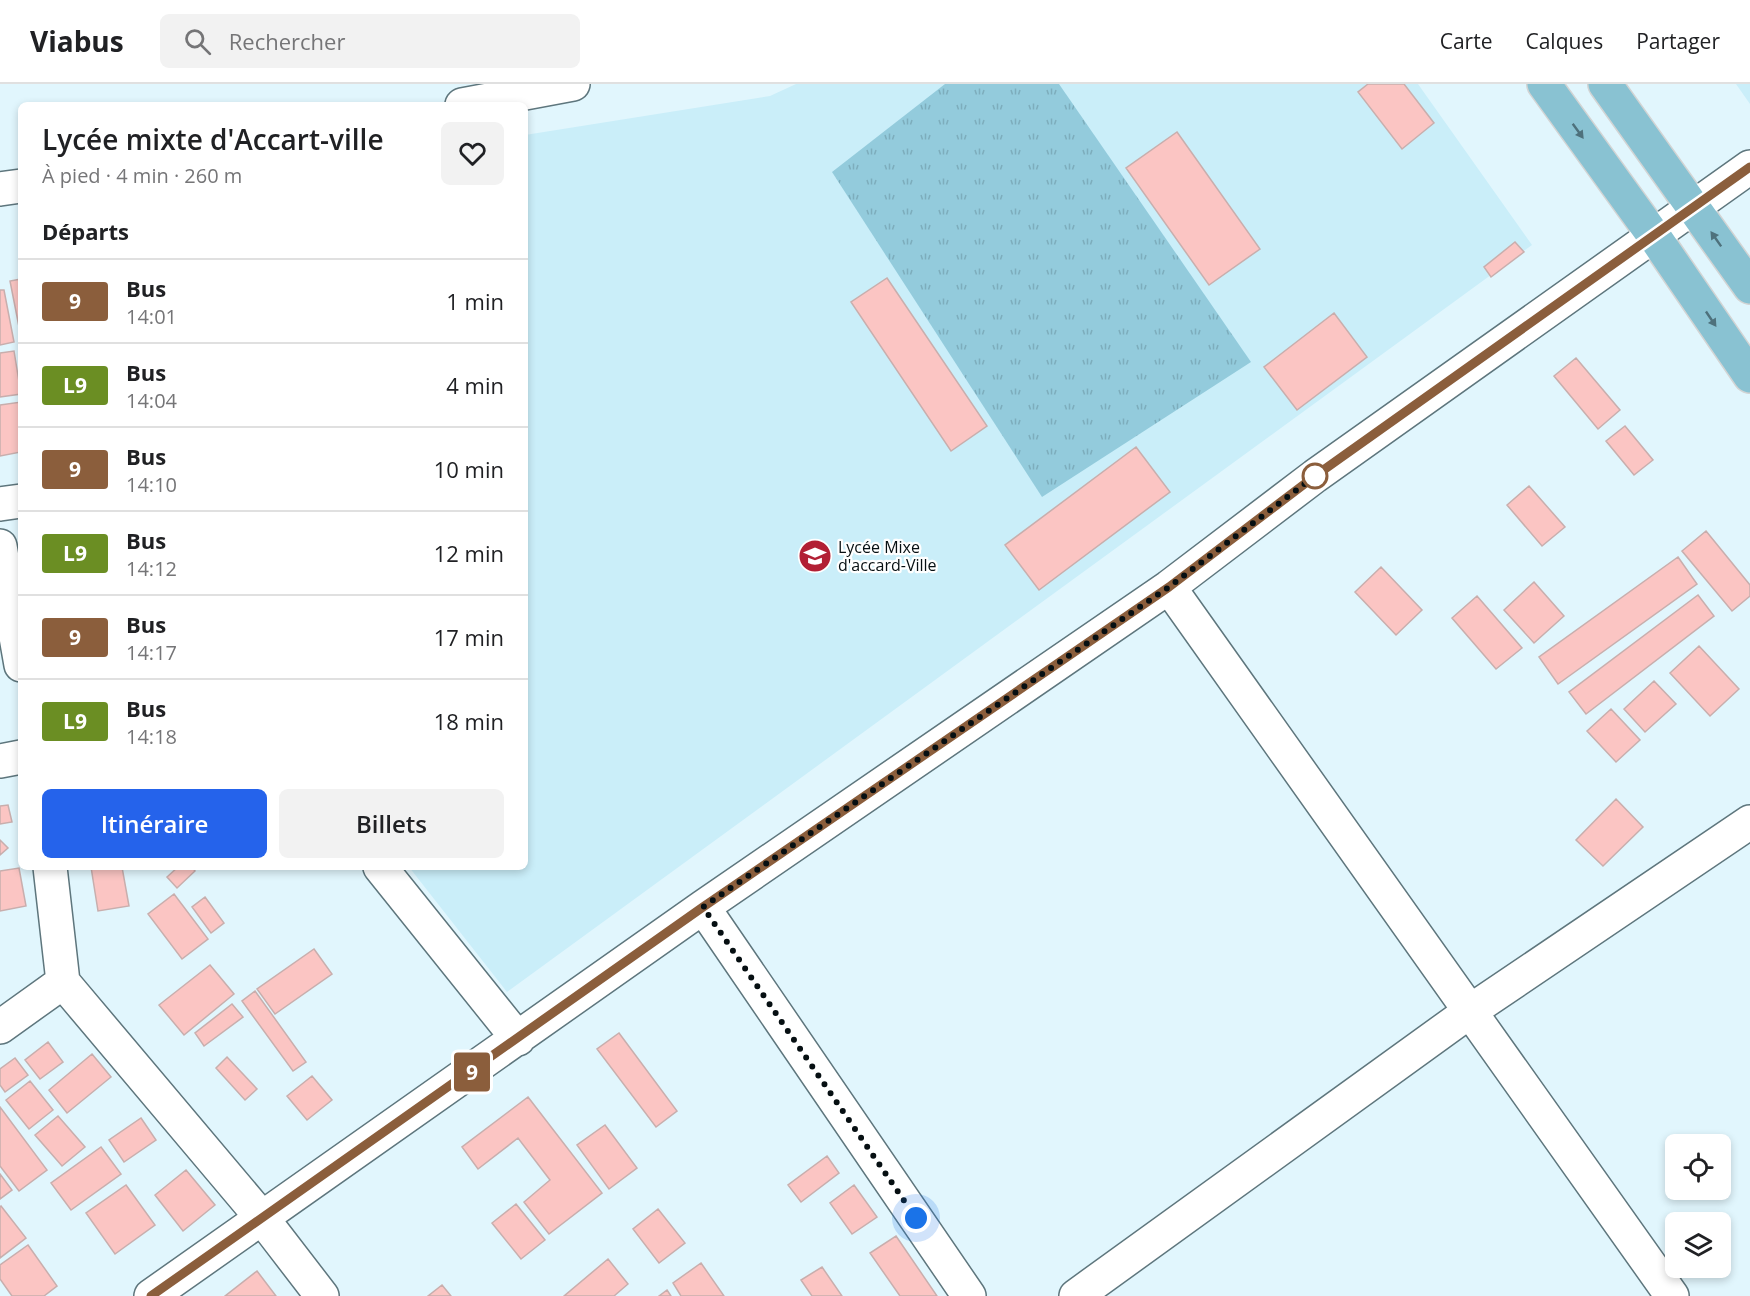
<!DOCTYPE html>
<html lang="fr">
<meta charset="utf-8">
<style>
body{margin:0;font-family:"Open Sans",sans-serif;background:#f2f2f2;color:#202124;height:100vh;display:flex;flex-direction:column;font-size:22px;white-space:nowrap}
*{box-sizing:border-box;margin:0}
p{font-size:20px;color:#757577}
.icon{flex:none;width:33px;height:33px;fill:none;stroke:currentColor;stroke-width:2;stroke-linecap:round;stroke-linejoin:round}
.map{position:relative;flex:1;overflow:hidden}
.details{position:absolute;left:18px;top:18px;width:510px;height:768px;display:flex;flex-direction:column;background:#fff;border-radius:9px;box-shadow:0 3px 9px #0003}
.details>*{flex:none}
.badge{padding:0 12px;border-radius:4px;font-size:21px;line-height:39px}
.fabs{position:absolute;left:1665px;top:1050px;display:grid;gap:12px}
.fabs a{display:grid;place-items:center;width:66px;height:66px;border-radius:9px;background:#fff;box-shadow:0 3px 9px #0003;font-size:30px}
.you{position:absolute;width:30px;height:30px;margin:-15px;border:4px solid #fff;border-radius:50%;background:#1a73e8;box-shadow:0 0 0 9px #1a73e833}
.map>.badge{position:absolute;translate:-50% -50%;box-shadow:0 0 0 3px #fff}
h2{padding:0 24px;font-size:22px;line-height:54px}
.round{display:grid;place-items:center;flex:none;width:63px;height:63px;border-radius:9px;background:#f2f2f2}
.headline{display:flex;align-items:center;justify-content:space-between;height:102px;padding:0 24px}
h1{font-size:28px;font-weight:600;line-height:45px}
.button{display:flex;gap:12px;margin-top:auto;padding:12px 24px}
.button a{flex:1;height:69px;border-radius:9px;background:#2563eb;color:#fff;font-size:24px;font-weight:600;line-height:69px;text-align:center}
.button a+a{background:#f2f2f2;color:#202124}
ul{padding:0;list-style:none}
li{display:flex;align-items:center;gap:18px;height:84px;padding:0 24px;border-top:2px solid #e0e0e0}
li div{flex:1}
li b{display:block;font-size:22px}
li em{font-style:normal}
li .badge{min-width:66px;font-weight:700;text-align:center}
header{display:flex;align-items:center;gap:36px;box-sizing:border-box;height:84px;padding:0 30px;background:#fff;border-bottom:2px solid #e0e0e0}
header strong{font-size:28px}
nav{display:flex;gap:33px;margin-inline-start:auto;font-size:21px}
.search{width:420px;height:54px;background:#f2f2f2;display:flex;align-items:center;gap:15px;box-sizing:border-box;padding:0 21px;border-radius:9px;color:#757577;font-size:22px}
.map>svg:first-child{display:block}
</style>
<header>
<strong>Viabus</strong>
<div class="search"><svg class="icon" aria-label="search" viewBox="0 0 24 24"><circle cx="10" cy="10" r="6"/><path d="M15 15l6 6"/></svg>Rechercher</div>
<nav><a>Carte</a><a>Calques</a><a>Partager</a></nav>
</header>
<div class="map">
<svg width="1750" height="1212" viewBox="0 0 1750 1212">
<defs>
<pattern id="grass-tufts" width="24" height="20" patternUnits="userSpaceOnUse" patternTransform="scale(1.5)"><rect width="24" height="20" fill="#93cbdc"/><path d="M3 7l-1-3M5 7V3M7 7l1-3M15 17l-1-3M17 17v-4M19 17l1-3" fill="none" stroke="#7dadbc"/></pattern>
</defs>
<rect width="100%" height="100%" fill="#e1f6fd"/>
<path fill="#caeef9" d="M796,0h622l114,161 -1025,747 -98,-125h116v-732l245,-39z
M1736,0h14v20z"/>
<path fill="url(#grass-tufts)" d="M945,0h114l192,278 -209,135 -210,-325z"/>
<path fill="#fbc5c3" stroke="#c8aead" stroke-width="1.5" d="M1368,0h36l30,39 -32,26 -44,-57z
M1177,48l83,117 -51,36 -83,-117z
M1515,158l9,10 -33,25 -7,-10z
M887,194l100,148 -36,25 -100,-149z
M21,195v58l-11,-56z
M0,206h4l10,52 -14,3z
M1334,229l33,44 -70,53 -33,-43z
M14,267l7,43 -21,3v-44z
M1576,274l44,52 -22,19 -44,-53z
M21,318v50l-21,4v-51z
M1625,342l28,34 -19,15 -28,-34z
M1136,363l34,45 -131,98 -34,-45z
M1529,402l36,41 -23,19 -35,-41z
M1706,447l44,54v11l-18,15 -50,-60z
M1678,473l19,27 -139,100 -19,-27z
M1381,483l41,43 -26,25 -41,-43z
M1534,498l30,34 -30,27 -30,-33z
M1698,511l16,21 -128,98 -17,-22z
M1477,512l45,52 -26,21 -44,-51z
M1699,562l40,43 -29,27 -40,-43z
M1654,597l22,23 -31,28 -21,-23z
M1611,625l29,31 -24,22 -29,-31z
M1616,715l27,28 -40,39 -27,-26z
M8,721l4,17 -12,2v-18z
M0,756l8,8 -8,7z
M91,783h31l7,39 -31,5z
M178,783h14l3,4 -18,17 -10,-11z
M19,784l7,38 -26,5v-40z
M174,810l34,45 -26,20 -34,-45z
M205,813l19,26 -13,10 -19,-26z
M314,865l18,25 -57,40 -18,-25z
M210,881l24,29 -50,41 -25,-30z
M255,907l51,71 -13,9 -51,-70z
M232,920l11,13 -39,29 -9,-13z
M619,949l58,78 -21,16 -59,-78z
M48,958l15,20 -23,17 -15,-19z
M92,970l19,23 -44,36 -18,-23z
M227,973l30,32 -12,11 -29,-32z
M15,974l13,17 -23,17 -5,-7v-16z
M312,992l20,24 -25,20 -20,-24z
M30,997l23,29 -24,19 -23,-29z
M528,1013l74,96 -53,41 -25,-32 26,-22 -32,-42 -40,31 -16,-22z
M0,1023l47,63 -28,21 -19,-25z
M58,1032l27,31 -23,19 -27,-31z
M141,1034l15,22 -32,22 -15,-22z
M605,1041l32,43 -28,21 -32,-44z
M101,1063l20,27 -50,36 -20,-27z
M827,1072l12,17 -38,29 -13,-17z
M186,1086l29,35 -32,26 -28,-36z
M0,1090l12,16 -12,9z
M126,1101l29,40 -40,29 -29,-41z
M854,1101l23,32 -25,17 -22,-31z
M516,1120l29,36 -24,19 -29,-36z
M1,1122l25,32 -26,20v-51z
M658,1125l27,34 -26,20 -26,-34z
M896,1152l41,60h-37l-30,-43z
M28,1161l29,41 -13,10h-32l-12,-17v-14z
M608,1175l20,25 -14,12h-50z
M701,1179l23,33h-43l-8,-13z
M822,1183l20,29h-30l-11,-16z
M257,1187l19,25h-51z
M442,1201l9,11h-23z
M667,1206l4,6h-12z"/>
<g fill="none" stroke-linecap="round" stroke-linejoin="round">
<g stroke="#5e767d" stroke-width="36">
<path id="minor" d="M462,21l111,-21
M0,105l21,-3
M0,420l21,-3
M0,462l21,119
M1169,503l503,709
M0,677l21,-4
M50,783l13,115 199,236 60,78
M380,783l138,172
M703,823l266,389
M0,943l63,-45
M151,1212l552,-389 466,-320 146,-111 435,-309
M1076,1212l393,-284 281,-190"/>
</g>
<g stroke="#d2d4d4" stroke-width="36">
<path id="major" d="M1544,0l110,152 96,140
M1605,0l145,203"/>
</g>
<use href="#minor" stroke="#fff" stroke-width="33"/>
<use href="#major" stroke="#89c2d2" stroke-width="33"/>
</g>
<defs><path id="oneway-solid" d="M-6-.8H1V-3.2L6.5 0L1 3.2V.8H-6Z" transform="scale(1.5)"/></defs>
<g fill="#4e717c">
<use href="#oneway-solid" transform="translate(1578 47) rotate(54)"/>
<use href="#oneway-solid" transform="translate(1716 155) rotate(-125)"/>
<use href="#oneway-solid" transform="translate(1711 235) rotate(56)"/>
</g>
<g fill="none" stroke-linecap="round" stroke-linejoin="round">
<g stroke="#fff" stroke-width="14">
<path id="line" d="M151,1212l552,-389 466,-320 146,-111 435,-309"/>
</g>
<use href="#line" stroke="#8b5e3c" stroke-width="9"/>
<path stroke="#060f12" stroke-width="6" stroke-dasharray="0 10.8" d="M916,1134l-213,-311 466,-320 146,-111"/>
</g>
<defs>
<g id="school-disc" transform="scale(1.725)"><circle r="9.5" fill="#b21f34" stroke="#fff"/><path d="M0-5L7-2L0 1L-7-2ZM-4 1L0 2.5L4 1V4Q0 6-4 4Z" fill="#fff"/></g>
</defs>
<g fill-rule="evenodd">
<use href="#school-disc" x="815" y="472"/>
</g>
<circle fill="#fff" stroke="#8b5e3c" stroke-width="3" cx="1315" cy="392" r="12"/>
<g text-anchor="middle" stroke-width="4.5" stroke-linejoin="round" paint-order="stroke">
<g font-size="16" fill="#060f12" stroke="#fff" text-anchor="start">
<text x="838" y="469">Lycée Mixe<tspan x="838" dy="18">d'accard-Ville</tspan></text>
</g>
</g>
</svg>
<div class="fabs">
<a><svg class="icon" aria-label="locate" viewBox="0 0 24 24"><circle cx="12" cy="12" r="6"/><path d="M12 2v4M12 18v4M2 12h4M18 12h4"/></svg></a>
<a><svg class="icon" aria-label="layers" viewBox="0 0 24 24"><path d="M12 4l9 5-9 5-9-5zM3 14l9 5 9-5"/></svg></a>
</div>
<div class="you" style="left:916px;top:1134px"></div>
<b class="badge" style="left:472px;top:988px;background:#8b5e3c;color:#fff">9</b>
<section class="details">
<div class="headline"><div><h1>Lycée mixte d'Accart-ville</h1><p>À pied · 4 min · 260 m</p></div><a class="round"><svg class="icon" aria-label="heart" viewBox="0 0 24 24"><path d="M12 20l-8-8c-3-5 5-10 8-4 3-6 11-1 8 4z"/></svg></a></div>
<h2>Départs</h2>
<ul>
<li><span class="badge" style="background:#8b5e3c;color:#fff">9</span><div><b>Bus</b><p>14:01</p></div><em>1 min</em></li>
<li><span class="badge" style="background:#6b8e23;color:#fff">L9</span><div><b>Bus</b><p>14:04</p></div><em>4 min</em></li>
<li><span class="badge" style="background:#8b5e3c;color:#fff">9</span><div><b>Bus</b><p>14:10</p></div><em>10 min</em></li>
<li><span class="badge" style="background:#6b8e23;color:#fff">L9</span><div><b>Bus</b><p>14:12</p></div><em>12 min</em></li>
<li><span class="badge" style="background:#8b5e3c;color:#fff">9</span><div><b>Bus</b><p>14:17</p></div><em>17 min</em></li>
<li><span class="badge" style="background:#6b8e23;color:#fff">L9</span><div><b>Bus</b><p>14:18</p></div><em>18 min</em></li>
</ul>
<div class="button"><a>Itinéraire</a><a>Billets</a></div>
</section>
</div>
